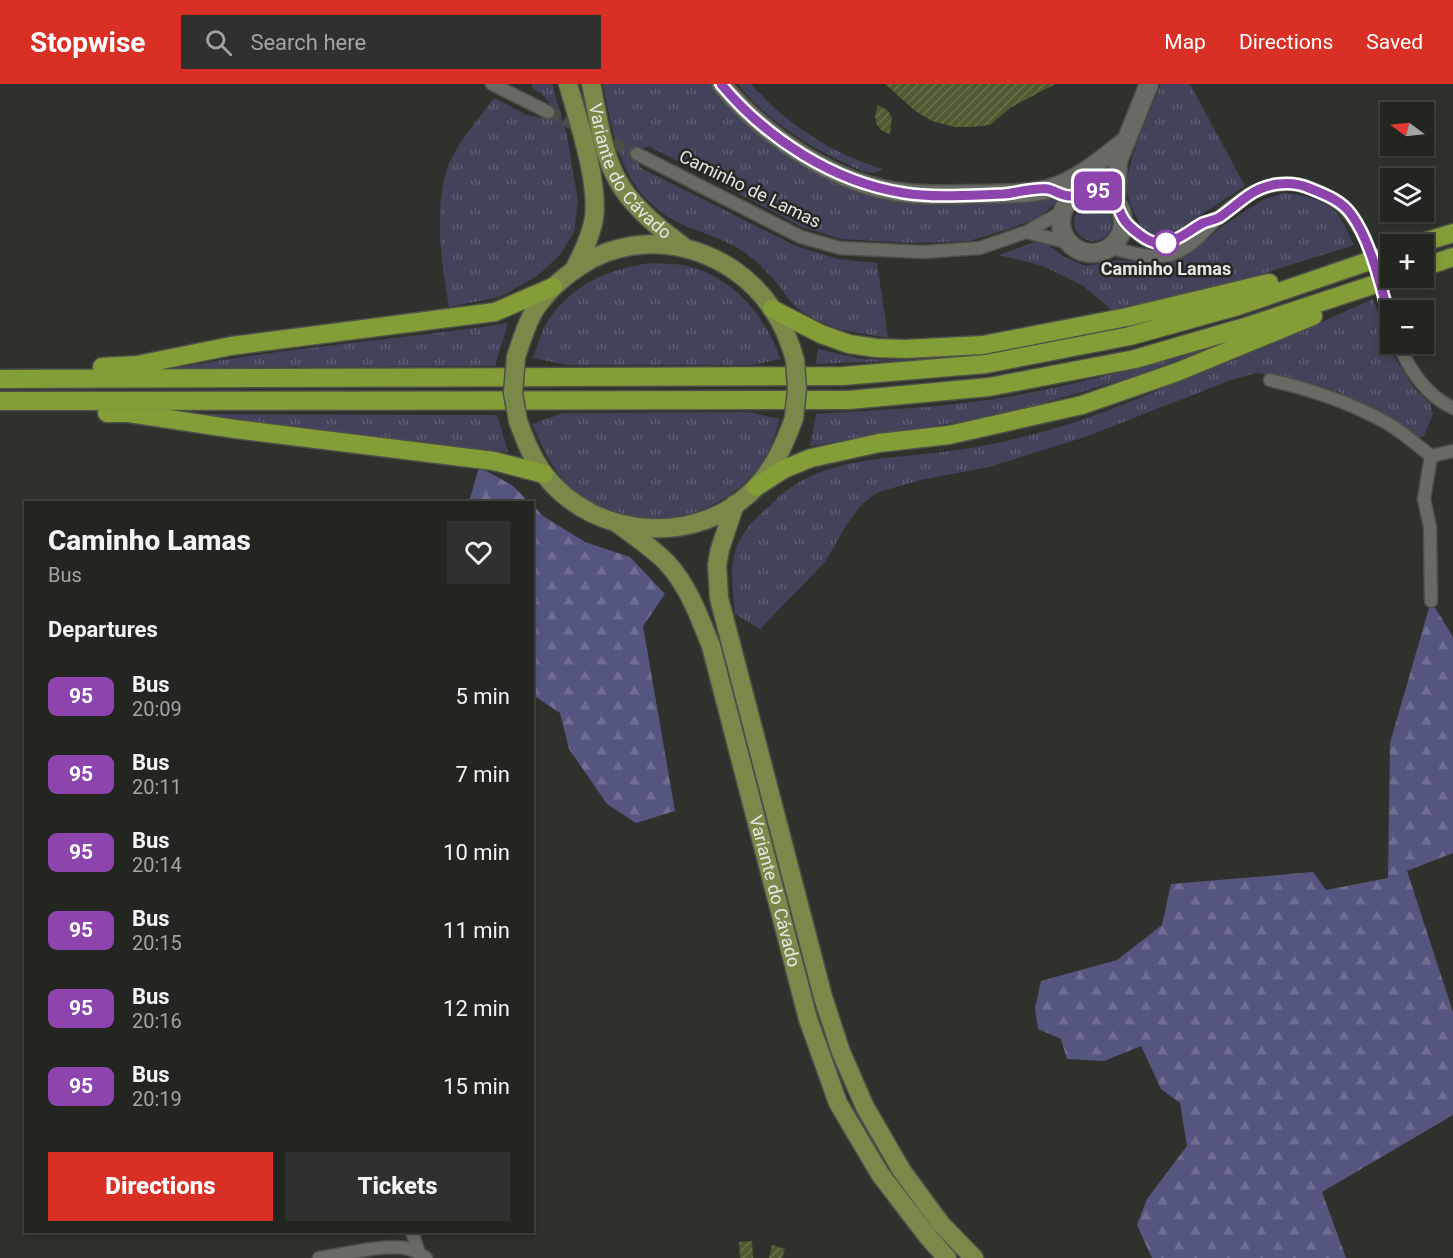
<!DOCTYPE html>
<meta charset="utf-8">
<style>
body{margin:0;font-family:Roboto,sans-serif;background:#2f312e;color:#f1f3f6;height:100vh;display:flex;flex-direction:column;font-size:22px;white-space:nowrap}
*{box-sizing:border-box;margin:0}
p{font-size:20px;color:#a3a5a5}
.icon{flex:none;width:33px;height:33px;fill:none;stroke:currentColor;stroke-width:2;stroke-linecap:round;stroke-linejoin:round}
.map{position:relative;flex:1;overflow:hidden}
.drawer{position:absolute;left:24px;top:417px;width:510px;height:732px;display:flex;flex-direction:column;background:#232521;border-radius:0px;box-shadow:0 3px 9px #0003,0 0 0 2px #40423f}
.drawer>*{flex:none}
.badge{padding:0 12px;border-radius:9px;font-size:21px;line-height:39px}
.needle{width:39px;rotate:285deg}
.controls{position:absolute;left:1380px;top:18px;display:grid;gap:12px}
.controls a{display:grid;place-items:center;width:54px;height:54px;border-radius:0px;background:#232521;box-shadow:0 3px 9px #0003,0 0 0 2px #40423f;font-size:30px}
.map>.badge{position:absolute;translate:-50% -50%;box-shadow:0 0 0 3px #fff}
h2{padding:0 24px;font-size:22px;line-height:54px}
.round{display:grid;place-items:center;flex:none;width:63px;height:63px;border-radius:0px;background:#2f312e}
.head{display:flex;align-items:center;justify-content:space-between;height:102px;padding:0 24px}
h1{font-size:28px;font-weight:800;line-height:45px}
.primary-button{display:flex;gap:12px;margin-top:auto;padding:12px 24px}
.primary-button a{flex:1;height:69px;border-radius:0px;background:#d93025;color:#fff;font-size:24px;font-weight:800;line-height:69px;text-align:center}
.primary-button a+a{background:#2f312e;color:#f1f3f6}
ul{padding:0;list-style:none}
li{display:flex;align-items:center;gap:18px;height:78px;padding:0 24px}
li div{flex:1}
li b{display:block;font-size:22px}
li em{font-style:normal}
li .badge{min-width:66px;font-weight:700;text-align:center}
header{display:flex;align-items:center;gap:36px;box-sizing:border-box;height:84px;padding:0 30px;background:#d93025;color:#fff}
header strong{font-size:28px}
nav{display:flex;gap:33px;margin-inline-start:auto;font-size:21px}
.search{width:420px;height:54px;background:#2f312e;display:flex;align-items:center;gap:15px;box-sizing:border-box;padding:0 21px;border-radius:0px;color:#a3a5a5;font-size:22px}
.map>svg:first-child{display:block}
</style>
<header>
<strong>Stopwise</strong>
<div class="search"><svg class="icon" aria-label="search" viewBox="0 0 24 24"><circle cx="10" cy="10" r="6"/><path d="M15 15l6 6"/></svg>Search here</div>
<nav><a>Map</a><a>Directions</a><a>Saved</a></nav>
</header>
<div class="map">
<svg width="1453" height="1174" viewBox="0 0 1453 1174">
<defs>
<pattern id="grass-tufts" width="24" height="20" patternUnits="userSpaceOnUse" patternTransform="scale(1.5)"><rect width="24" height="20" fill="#42435b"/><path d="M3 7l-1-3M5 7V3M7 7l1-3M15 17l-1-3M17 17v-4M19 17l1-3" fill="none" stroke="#5d5e72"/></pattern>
<pattern id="forest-firs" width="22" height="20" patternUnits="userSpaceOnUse" patternTransform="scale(1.5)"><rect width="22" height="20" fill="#55567f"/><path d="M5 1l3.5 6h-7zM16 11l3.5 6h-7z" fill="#6d6e91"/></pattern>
<pattern id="building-hatch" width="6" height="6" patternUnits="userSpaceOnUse" patternTransform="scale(1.5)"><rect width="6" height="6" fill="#4d5a2f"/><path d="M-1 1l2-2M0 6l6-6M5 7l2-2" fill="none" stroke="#67724d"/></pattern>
</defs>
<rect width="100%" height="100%" fill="#2f312c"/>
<path fill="url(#grass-tufts)" d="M531,0h21l15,52 11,65 -4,31 -14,23 -23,21 -37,21 -51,10c-7,-43 -15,-91 -3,-134 7,-26 32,-53 48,-75l33,17 14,3 7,-6 1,-10 -7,-8 -9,-5z
M603,0h108l20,21 129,86 184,4 14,2 -1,5 -18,15 -30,12 -40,12 -55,2 -73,-4 -39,-12 -153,-81c-9,3 -12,6 -12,15l4,7 155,78 42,13 39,4 11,74c-32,-3 -65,-9 -91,-29 -6,-5 -12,-14 -17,-21 -13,-16 -29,-33 -48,-42 -35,-18 -61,-17 -90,-51 -26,-30 -31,-72 -39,-110z
M738,0h13c37,41 80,69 132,85 -5,3 -11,5 -17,3 -6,-1 -12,-5 -17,-7 -38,-17 -87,-48 -111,-81z
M1161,0h29l55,102 -70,46c-13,4 -20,4 -32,-1 -5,-11 -12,-23 -15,-35 -7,-27 23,-84 33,-112z
M1284,109c19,2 42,6 54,22 7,8 11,21 16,30l-134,42 -108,23 -30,-25 -39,-19 -44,-11 35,-13 14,3 18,13 19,8 33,-6 44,3 13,-3 17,-9 32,-26 40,-26z
M1074 138a19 19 0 1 1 38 0a19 19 0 1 1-38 0Z
M649,179c15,1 32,0 46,5 44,15 70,50 86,91l-30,6h-183l-35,-7c5,-12 8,-28 16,-39 26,-36 58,-49 100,-56z
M1373,215l22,59 19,30 16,15 3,11 -9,22 -7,2 -28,-19 -50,-27 -46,-13 -36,-6 -26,7 -146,57 -96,30 -69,13 -41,12 -16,11 -16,21 -22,38 -65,67 -25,-15c-5,-48 -8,-71 31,-105 8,-7 16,-16 24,-21 46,-33 113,-29 167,-38 29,-4 60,-11 88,-19 41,-11 80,-27 119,-43 71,-27 140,-58 209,-89z
M508,239l-13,43 -318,2c109,-21 221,-28 331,-45z
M1226,259l-104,37 -120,35 -192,31 6,-32c60,-4 120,-6 178,-15 79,-12 155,-35 232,-56z
M818,265l43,10 52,1 -97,4z
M748,328l32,7c-4,15 -9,29 -17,42 -21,34 -66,57 -105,59 -13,0 -28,-4 -41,-8 -21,-6 -43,-18 -57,-36 -12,-15 -20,-35 -28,-52l31,-11z
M179,330l318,1 11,37 -147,-14z"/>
<path fill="url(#forest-firs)" d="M479,383l33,18 17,17h-60z
M533,421l10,11 42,26 45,15 35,37 -22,32 32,185 -39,12 -29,-19 -38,-55 -9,-36 -27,-18z
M1431,517l22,36v216l-46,18 46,141v103l-131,77 24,66h-194l-15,-33 10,-26 40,-53 -7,-43 -19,-14 -20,-43 -37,15 -37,-2 -6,-20 -23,-10 -3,-21 6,-27 76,-21 45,-35 9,-41 142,-12 13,18 62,-12 2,-135z"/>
<path fill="url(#building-hatch)" d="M885,0h170l-45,24 -20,17 -19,2h-17l-22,-6 -18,-11z
M878,21l9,5 5,7 -2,17 -8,-3 -5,-6 -2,-9z
M752,1157l1,17h-13l-1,-16z
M772,1161l13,4 -3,9h-13z"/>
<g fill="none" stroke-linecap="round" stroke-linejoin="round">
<path stroke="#4a4c47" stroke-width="12" stroke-dasharray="12 6" stroke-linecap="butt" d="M548,28l89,42
M1365,154l20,62"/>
<g stroke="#4d4f4a" stroke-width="15">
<path id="street" d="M492,0l56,28
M637,70l164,83 39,11 83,4 57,-4 46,-16 36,-20
M1123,134c6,6 13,15 20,20 24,17 51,-12 74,-20
M1026,148l44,11
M1109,164c19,3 44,13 63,6 23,-8 30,-22 46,-36 27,-25 59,-44 95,-29 30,13 36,22 52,49
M1385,216l5,19
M1399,260c10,26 28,52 54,64
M1270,296c40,9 81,23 117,43 15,9 30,22 44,33l22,-5
M1431,517l-1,-74 -6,-28 7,-43
M412,1148l7,21
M319,1174c23,-3 64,-14 86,-10 8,1 15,6 21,10"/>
</g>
<g stroke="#4d4f4a" stroke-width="21">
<path id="secondary" d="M721,0c43,52 116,102 185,109 23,3 46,1 69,1 23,-1 50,1 73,-5 30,-9 53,-29 77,-48
M1061 138a31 31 0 1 1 62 0a31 31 0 1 1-62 0Z
M1116,118l2,-41 31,-77"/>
</g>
<g stroke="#4d4f4a" stroke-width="21">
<g id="primary">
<path d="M568,0c10,35 31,98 26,134 -3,18 -12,36 -20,52"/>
<path id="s1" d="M591,0c7,31 11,69 27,97 13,24 43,49 65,65"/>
<path d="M516,273c5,-15 10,-32 18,-46 12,-19 28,-33 46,-45 64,-43 152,-19 193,44 11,16 17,32 22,50"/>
<path d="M518,337c7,19 14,37 26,53 50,66 156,74 213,12 18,-20 28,-43 37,-68"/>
<path d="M735,420l-15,45 -3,16 2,33 104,399 18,55 24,55 37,64 39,53 33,34"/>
<path id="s2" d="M617,439c17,13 36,25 51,41 21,23 32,55 43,82l97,373 30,84 42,71 49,64 18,20"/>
</g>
</g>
<g stroke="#4d4f4a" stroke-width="21">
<path id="highway" d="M1418,160l35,-11
M1424,183l29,-10
M772,225l49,25 28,10 27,4 29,1 78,-4 144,-28 142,-34
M102,283l35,-2 94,-19 264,-34 58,-25
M0,295l843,-3 143,-12 144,-28 108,-30 152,-52
M0,317l849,-1 140,-13 146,-28 110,-32 149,-49
M107,329h22l106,16 259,32 50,13
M756,403l28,-18 27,-11 68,-15 70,-8 133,-30 95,-33 136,-56"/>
</g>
<use href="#street" stroke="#686a64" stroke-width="12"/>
<use href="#secondary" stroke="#686a64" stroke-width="18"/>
<use href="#primary" stroke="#788949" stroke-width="18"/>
<use href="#highway" stroke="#839d37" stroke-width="18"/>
<g stroke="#4d4f4a" stroke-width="21" stroke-linecap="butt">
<path id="primary-bridge" d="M516,273l-3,36 5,28
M794,334l3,-29 -2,-29"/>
</g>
<use href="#primary-bridge" stroke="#788949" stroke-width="18"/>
</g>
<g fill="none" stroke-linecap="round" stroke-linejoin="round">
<g stroke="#fff" stroke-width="14">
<path id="line" d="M721,0c45,54 112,98 183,109 30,5 68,2 99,1 14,-1 32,-7 45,-5 8,2 14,7 22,7 10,0 18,-8 30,-4 17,5 16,13 23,26 5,9 25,25 35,25 19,0 30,-12 45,-20 5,-2 12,-3 17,-6 10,-7 19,-15 29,-22 17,-12 41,-15 60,-7 15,6 32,12 42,26 20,27 30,73 39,106"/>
</g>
<use href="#line" stroke="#8e44ad" stroke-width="9"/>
</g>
<circle fill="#fff" stroke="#8e44ad" stroke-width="3" cx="1166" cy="159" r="12"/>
<g text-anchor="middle" stroke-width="5" stroke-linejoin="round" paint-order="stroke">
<g font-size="18" fill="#e6e7e3" stroke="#252722">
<text dy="6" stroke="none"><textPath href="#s1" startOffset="98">Variante do Cávado</textPath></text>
<text transform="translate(750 105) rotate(26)" y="6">Caminho de Lamas</text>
<text dy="6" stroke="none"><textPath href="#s2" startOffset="412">Variante do Cávado</textPath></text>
</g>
<g font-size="18" font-weight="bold" fill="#e6e7e3" stroke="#252722">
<text x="1166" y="191">Caminho Lamas</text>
</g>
</g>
</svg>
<div class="controls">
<a><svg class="needle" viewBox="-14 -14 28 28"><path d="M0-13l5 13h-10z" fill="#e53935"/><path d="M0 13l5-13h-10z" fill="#a3a5a5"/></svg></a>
<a><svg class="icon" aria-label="layers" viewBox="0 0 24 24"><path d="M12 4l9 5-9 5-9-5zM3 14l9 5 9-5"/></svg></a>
<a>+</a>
<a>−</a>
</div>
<b class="badge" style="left:1098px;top:107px;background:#8e44ad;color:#fff">95</b>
<section class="drawer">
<div class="head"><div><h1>Caminho Lamas</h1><p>Bus</p></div><a class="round"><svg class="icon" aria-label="heart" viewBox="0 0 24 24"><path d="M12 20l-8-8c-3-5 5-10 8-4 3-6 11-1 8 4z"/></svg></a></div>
<h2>Departures</h2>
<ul>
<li><span class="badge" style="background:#8e44ad;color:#fff">95</span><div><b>Bus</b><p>20:09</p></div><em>5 min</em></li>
<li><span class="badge" style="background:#8e44ad;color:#fff">95</span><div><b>Bus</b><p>20:11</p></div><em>7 min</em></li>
<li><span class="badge" style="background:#8e44ad;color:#fff">95</span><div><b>Bus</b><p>20:14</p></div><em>10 min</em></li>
<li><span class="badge" style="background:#8e44ad;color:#fff">95</span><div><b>Bus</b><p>20:15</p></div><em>11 min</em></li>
<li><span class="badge" style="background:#8e44ad;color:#fff">95</span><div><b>Bus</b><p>20:16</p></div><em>12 min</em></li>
<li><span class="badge" style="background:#8e44ad;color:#fff">95</span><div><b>Bus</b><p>20:19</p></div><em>15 min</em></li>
</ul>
<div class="primary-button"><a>Directions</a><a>Tickets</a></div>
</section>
</div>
